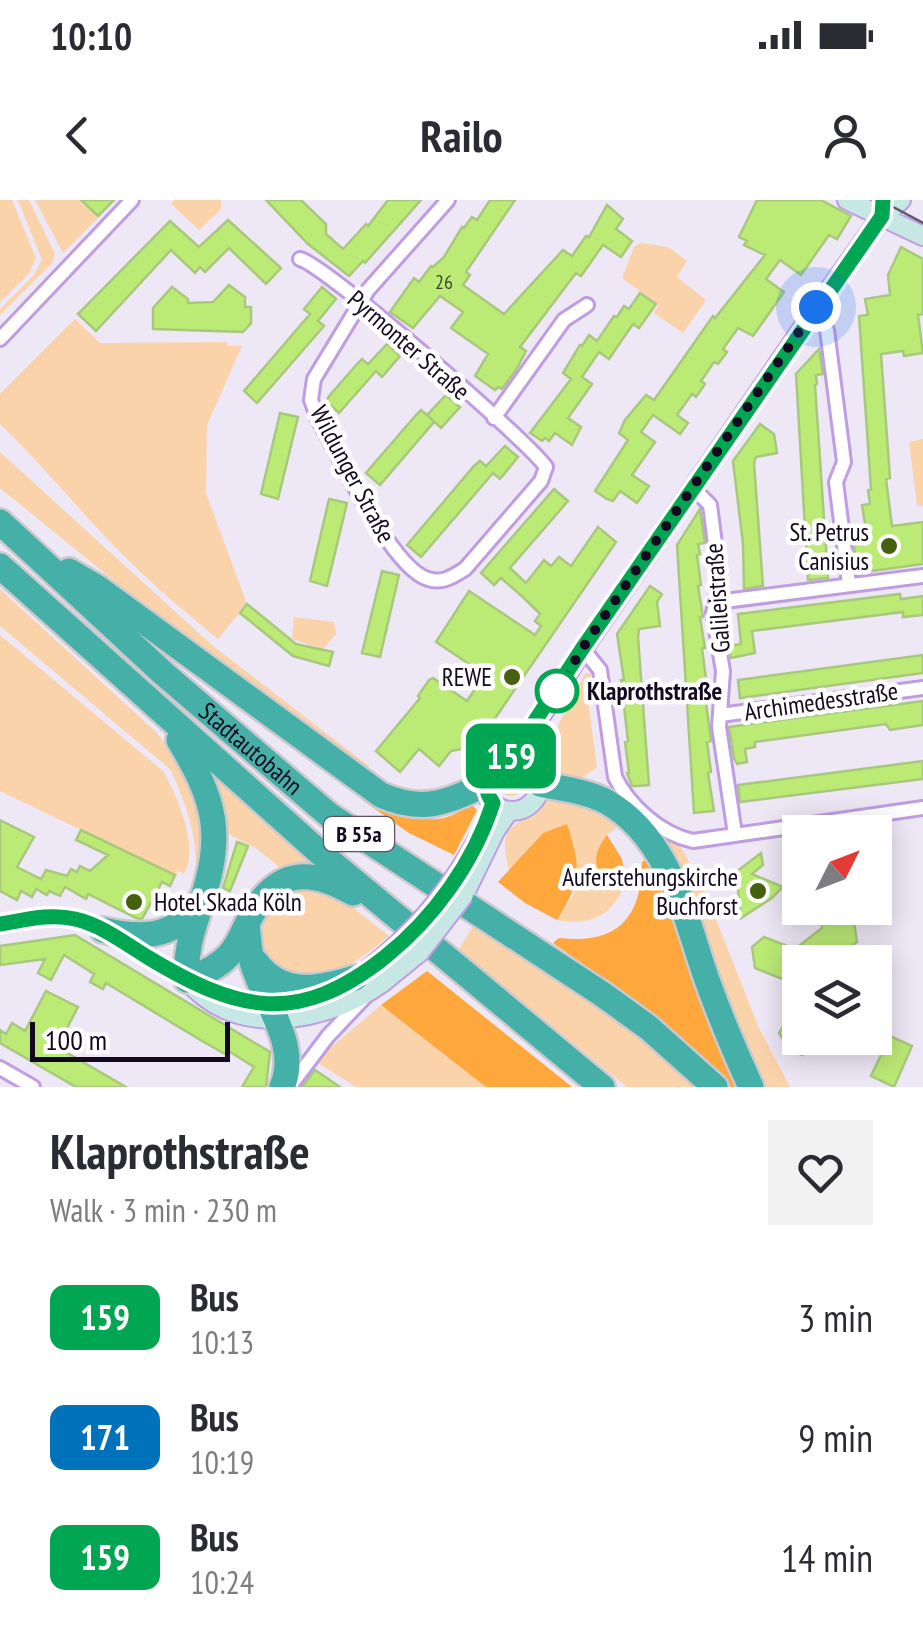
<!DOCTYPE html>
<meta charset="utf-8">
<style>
body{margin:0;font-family:"PT Sans Narrow",sans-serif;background:#f2f2f3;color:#2b2b33;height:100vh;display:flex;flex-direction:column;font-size:38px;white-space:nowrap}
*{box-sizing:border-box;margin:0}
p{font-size:32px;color:#7c7c81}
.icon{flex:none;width:55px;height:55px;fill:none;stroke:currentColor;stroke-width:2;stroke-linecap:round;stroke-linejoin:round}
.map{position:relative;height:887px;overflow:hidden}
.side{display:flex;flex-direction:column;background:#fff;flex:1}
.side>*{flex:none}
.badge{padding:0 20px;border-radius:15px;font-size:35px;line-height:65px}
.needle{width:65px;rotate:48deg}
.buttons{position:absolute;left:782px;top:615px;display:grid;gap:20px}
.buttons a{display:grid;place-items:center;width:110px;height:110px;border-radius:0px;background:#fff;box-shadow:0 5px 25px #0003;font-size:50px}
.scale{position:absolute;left:30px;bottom:25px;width:200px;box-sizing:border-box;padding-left:10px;border:5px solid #140720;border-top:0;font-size:28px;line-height:35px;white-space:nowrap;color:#140720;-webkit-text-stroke:8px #fff;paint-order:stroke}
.you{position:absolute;width:50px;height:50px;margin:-25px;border:8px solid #fff;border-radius:50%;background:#1a73e8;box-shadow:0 0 0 15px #1a73e833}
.map>.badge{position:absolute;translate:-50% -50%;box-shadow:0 0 0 5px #fff}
.round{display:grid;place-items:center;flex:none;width:105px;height:105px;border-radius:0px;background:#f2f2f3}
.summary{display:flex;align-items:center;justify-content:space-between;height:170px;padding:0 50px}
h1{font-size:48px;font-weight:600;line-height:75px}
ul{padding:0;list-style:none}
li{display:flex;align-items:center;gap:30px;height:120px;padding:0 50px}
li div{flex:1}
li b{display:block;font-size:38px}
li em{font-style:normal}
li .badge{min-width:110px;font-weight:700;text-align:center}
.status{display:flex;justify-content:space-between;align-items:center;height:70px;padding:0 50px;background:#fff;direction:ltr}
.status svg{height:28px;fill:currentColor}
header{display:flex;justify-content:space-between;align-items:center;height:130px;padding:0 50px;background:#fff;font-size:45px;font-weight:600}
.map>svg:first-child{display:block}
</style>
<div class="status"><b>10:10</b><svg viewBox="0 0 49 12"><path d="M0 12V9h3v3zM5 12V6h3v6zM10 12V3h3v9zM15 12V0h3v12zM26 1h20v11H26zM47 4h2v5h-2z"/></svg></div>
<header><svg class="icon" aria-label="back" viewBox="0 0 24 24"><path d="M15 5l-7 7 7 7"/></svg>Railo<svg class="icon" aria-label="person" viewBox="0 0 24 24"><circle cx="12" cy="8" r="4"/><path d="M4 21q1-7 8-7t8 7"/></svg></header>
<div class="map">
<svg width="923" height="887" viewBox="0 0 923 887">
<rect width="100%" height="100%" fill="#eee7f6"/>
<path fill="#fbd3aa" d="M0,0h12l24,58 -7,15 -29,29z
M18,0h11l26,54 -3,9 -52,52v-6l33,-33 9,-16z
M35,0h46l18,17 -36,36z
M174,0h47v9l-22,21 -28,-26z
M641,43l27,4 19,14 -10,16 29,23 -23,33 -29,-20 5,-8 -37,-27 12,-31z
M75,119l25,24 126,-1 2,4h14l-35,79 -1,68 41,111 -29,35c-33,-27 -64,-53 -94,-83 -43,-43 -80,-90 -124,-132v-30z
M923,239v67h-6l-8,-64z
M0,252l213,194 156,120 -6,8 -138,-103 -225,-183z
M0,389l156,143 33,40 18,65 -21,74 -12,1c40,-40 16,-97 -3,-142l-171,-144z
M294,417l40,5 2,12 -13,15 -31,-10z
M0,435l164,137c13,25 36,75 20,102l-7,-4v6l-177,-85z
M590,473l4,15 -7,6 10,73 -18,13 -23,-5 -11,-17 1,-10 39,-74z
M208,566l120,107 -44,-2 -28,-23 -24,-12 -8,-8z
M497 582a14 14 0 1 1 28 0a14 14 0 1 1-28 0Z
M611,587l44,42 26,18 25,47 53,134 31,59h-29l-69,-179 -91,-120z
M568,596l26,6 27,22 -14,11 -7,42 26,5c-13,33 -33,44 -69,38l17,-27 -31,-60 -34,37c-15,-54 14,-39 38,-71z
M313,686l33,16 43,34c-25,21 -64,51 -99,38 -10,-3 -19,-11 -28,-16l-4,-31 21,-34z
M476,722l134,87 89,78h-72l-169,-137z
M381,805l105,82h-130l-41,-26z"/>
<path fill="#fda73d" d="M361,599c37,8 72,39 109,4l7,7 -23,45 -45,-22z
M567,624c14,43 15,57 -10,96l-32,-17 -27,-21 45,-49z
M607,635l15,24 4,23 -26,-5c-7,-18 -4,-27 7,-42z
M652,655l90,232h-11c-55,-55 -114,-100 -178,-144l6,-5c58,7 83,-20 83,-76z
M427,771l145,116h-86l-105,-82z"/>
<path fill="#bbea75" stroke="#a9c87e" stroke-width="2.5" d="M81,0h33l-16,16z
M266,0h35l25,24v10l17,15 23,-25 2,2 20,-26h33l-56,63 -2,-2 -14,15 -41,-32z
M490,0h25l-49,72 4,3 -7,10 41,29 59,-64 9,6 14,-20 3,1 18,-32 16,14 -7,10 16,12 -11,16 -18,-12 -22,31 -5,-3 -56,74 6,4 -10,19 -14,19 -4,-2 -3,3 -20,-14 13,-22 -37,-26 12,-16 -23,-16 -27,32 -23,-16 24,-34 5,4 12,-16 2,1 11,-10 18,-30 2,1 8,-11 5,3z
M757,0h64l30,16 -14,23 -8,-4 -28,40 -21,-15 -14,19 18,13 -31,44 -15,-8 -15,21 4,3 -9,12 -4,-2 -13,19 4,3 -9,13 -4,-3 -15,21 11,8 -8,11 -27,-19 -12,17 14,10 -23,33 17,11 -12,17 -17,-12 -7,10 -6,-2 -12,-8 33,-51 -9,-7 6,-13 21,-25 8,5 59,-84 2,2 50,-63 -21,-10 3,-4 -8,-4z
M228,20l53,48 -15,16 -37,-36 -24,24 -5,-5 -5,6 -24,-23 -75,81 -18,-17 92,-93 29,26z
M901,47l22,12v55l-5,1 5,38 -19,3 -1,-5 -22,3 9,124 -4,1 6,47 31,-4v42l-51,7 -1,-8 -15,-5 -2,-11 13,-11 -5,-31 8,-1 -2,-14 3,-1 -12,-173 9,-1 -3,-16 25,-4 -2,-20z
M229,85l16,12v10h6v16l-8,9 -90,-3v-21l19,-21 16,12v4l25,-1z
M322,87l14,12 -18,22 6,5 -67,77 -13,-12 66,-77 -6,-5z
M640,93l16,11 -17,24 -6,-4 -24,35 -10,-7 -17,25 10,7 -24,34 13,9 -9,18 -17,-12 -6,8 -4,-3 -3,3 -12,-8 41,-54 -8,-6 17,-28 2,1 7,-11 8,6 17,-25 3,1 7,-11 5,3z
M387,144l13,12 -18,21 -6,-6 -37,42 -13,-12 4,-6 27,-31 5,-5 6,5z
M819,149l4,25 -7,1 1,9 -2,1 13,193 -20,2 -12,-206z
M446,195l14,12 -19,21 -13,-12 6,6 -54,63 -14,-12 5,-6 45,-52 5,-5 6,5z
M280,213l18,4 -20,82 -17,-5z
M760,224l14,10 3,19 -21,4 -2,6 9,123 -19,3 -1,-45 -10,-83z
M505,246l13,11 -18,22 -7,-6 -72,84 -14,-12 5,-6 62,-73 6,-5 6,5z
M554,289l14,12 -58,67 16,15 18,-23 7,6 8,-9 12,9 27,-39 18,15 -140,204 -25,5 -12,15 -20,-17 -19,23 -24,-21 44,-53 -2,-2 11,-16 4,-2 34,23 15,-22 -7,-5 3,-4 -42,-28 33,-51 66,44 6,-9 -6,-5 5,-7 -14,-14 -25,-22 -7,7 -13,-12z
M329,299l18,4 -20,83 -17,-5z
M700,309l5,34 -7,1 2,10 -3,1 4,30 -3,1 5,31h-3l5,31h-3l4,31h-3l8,62 -4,1 4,30 -3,1 6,38 -20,2 -17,-268z
M382,371l17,4 -19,82 -18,-4z
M650,386l12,8 -5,8 3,24 -21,3 -1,8 11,148 -12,1h-5l-5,-13h2l-4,-31 3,-1 -7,-61h3l-7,-46z
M900,394l1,5 22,-3v19l-20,2v-5l-151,19 3,22 -24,5 -2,-12 12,-2 -3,-30z
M247,404l49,40 37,8 -4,14 -36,-10 -53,-43z
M923,455v18l-183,25 -2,-18z
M923,501v24l-33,5 -4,-6 -131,18v5l-10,2 2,13 -10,2 -3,-6 -5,-31z
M923,561v18l-183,23 -2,-17z
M0,620l34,17 -17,30 24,12 5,-9 21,6 4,-7 6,3 3,-6 10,5 18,-16 -32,-15 5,-10 94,45 -5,11 -8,-4 -20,37 -6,-1 -48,-24 -2,5 -21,-12 -5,9 -11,-5 -2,4 -11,-6 -4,8 -11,-6 -4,9 -17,-9z
M237,642l11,4 -18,45 -7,-3z
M761,653l2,12 -11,9 31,13 -11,11 -31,20 -5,-46z
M820,708h32l5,34 -27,20h-30v24l-45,-18 -3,-21 12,-10 31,12 27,-21z
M75,735l195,117 -4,35h-24l12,-20 -27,-17 -2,4 -23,-13 -96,-58 -3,6 -13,-7 4,-8 -30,-19 -13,25 -13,-7 7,-14 -45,6v-19z
M46,791l32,16 -21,40 69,40h-50l-76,-44v-13l6,4 6,-11 13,8z
M800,800v38h14l-11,17 -13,-4 -11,-18z
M890,836l22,10 -18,41 -23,-11z
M315,870l25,17h-38z"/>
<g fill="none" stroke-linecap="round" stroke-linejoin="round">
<g stroke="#c09de3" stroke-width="18">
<path id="street" d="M300,59c26,7 226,180 246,208l-5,14 -76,88c-12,7 -22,15 -37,10 -36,-10 -90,-125 -110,-160l-7,-19 3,-21 54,-89 80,-90
M817,107l10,23 17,132 -8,20 13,102
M0,139l132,-139
M494,218l70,-98 23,-15
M692,287l18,18 10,78 -7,30 10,58 -4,56 16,107
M717,402l206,-26
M583,449l17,21 15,107c15,30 46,57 78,64l230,-33
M720,515l203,-27
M0,723l52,-7 39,7 95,57
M0,868l33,19
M291,885l37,-49 37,-39"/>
</g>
<g stroke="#c09de3" stroke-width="22">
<path id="secondary" d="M847,0l76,36
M484 583a28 28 0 1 1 56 0a28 28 0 1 1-56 0Z
M516,556l67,-107 234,-342 59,-83 25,-24
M464,695l31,-64 14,-20
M187,780c48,60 140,42 195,3
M220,794c38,13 68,11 106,-1"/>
</g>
<g stroke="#cbc8ce" stroke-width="30">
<g id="highway">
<path id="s1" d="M0,322l164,152 165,141 273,179 47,34 66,59"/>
<path d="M0,366l319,286 283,235"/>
<path d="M69,371l29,17 283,207c40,18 67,8 104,-11"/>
<path d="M179,540c37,62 45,94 22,164 -9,27 -16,48 -14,76 15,-7 30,-12 41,-24 12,-12 16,-28 24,-42 27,-46 59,-45 101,-21"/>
<path d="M540,584c23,5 46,7 67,18 63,36 78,115 100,178 13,36 28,72 44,107"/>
<path d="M247,725c2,14 2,28 6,40 12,40 47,80 29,122"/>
<path d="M103,730c38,9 68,8 95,-23"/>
<path d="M256,762c26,35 63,27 99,16"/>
</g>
</g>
<use href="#street" stroke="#fff" stroke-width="12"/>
<use href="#secondary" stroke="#c7e7e5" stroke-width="18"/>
<use href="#highway" stroke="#44b0a7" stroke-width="25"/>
<path stroke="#62586d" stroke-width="2.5" d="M880,0l43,23"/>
<g stroke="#c09de3" stroke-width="22" stroke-linecap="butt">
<path id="secondary-bridge" d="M367,770c50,-38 84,-81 114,-136
M382,783l38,-31 44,-57"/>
</g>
<use href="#secondary-bridge" stroke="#c7e7e5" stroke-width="18"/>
</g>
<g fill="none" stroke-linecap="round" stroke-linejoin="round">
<g stroke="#fff" stroke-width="22">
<path id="line" d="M0,724c25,-4 50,-11 75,-5 27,6 51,25 74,39 90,54 149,68 236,-1 49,-39 89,-95 108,-154 -16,-23 -4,-47 23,-47l17,-32 49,-75 300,-433 1,-16"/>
</g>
<use href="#line" stroke="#00a651" stroke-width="15"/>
<path stroke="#140720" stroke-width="10" stroke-dasharray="0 18" d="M557,491l25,-42 234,-342"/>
</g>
<g fill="#456010" stroke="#fff" stroke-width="4">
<circle cx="889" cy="346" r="10"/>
<circle cx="512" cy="477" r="10"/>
<circle cx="758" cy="691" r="10"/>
<circle cx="134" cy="702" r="10"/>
</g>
<circle fill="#fff" stroke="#00a651" stroke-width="5" cx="557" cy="491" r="20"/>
<g text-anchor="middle" stroke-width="9" stroke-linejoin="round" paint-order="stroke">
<g font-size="20" fill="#3e4035">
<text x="444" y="89">26</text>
</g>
<rect fill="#fff" stroke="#5a5163" stroke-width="2.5" x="324" y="617" width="70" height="34" rx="8"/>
<g font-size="22" font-weight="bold" fill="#140720">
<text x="359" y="642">B 55a</text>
</g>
<g font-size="25" fill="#140720" stroke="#fff">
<text transform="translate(409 145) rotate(41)" y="9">Pyrmonter Straße</text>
<text transform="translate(353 274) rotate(62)" y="9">Wildunger Straße</text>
<text transform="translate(717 398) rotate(-94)" y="9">Galileistraße</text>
<text transform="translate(821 501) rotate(-8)" y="9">Archimedesstraße</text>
<text dy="9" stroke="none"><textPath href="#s1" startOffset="338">Stadtautobahn</textPath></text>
</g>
<g font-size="25" fill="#140720" stroke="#fff" text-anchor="end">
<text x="869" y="341">St. Petrus<tspan x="869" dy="29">Canisius</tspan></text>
<text x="492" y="486">REWE</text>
<text x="738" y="686">Auferstehungskirche<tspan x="738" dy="29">Buchforst</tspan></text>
<text x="154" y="711" text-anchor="start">Hotel Skada Köln</text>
</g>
<g font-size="25" font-weight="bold" fill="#140720" stroke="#fff" text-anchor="start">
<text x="587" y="500">Klaprothstraße</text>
</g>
</g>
</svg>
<div class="buttons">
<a><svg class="needle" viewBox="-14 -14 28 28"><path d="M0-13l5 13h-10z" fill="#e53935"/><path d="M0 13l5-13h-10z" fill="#7c7c81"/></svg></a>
<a><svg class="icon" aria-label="layers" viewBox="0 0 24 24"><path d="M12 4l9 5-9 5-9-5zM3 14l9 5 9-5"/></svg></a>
</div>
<div class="scale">100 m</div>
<div class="you" style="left:816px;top:107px"></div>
<b class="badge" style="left:511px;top:556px;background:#00a651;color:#fff">159</b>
</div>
<section class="side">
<div class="summary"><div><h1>Klaprothstraße</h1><p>Walk · 3 min · 230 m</p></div><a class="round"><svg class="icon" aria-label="heart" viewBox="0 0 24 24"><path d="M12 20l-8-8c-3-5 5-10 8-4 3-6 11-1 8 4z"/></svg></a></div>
<ul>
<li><span class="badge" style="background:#00a651;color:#fff">159</span><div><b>Bus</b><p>10:13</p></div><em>3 min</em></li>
<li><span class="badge" style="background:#0072bc;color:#fff">171</span><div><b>Bus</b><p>10:19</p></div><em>9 min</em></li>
<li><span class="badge" style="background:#00a651;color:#fff">159</span><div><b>Bus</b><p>10:24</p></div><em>14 min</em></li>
</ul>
</section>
